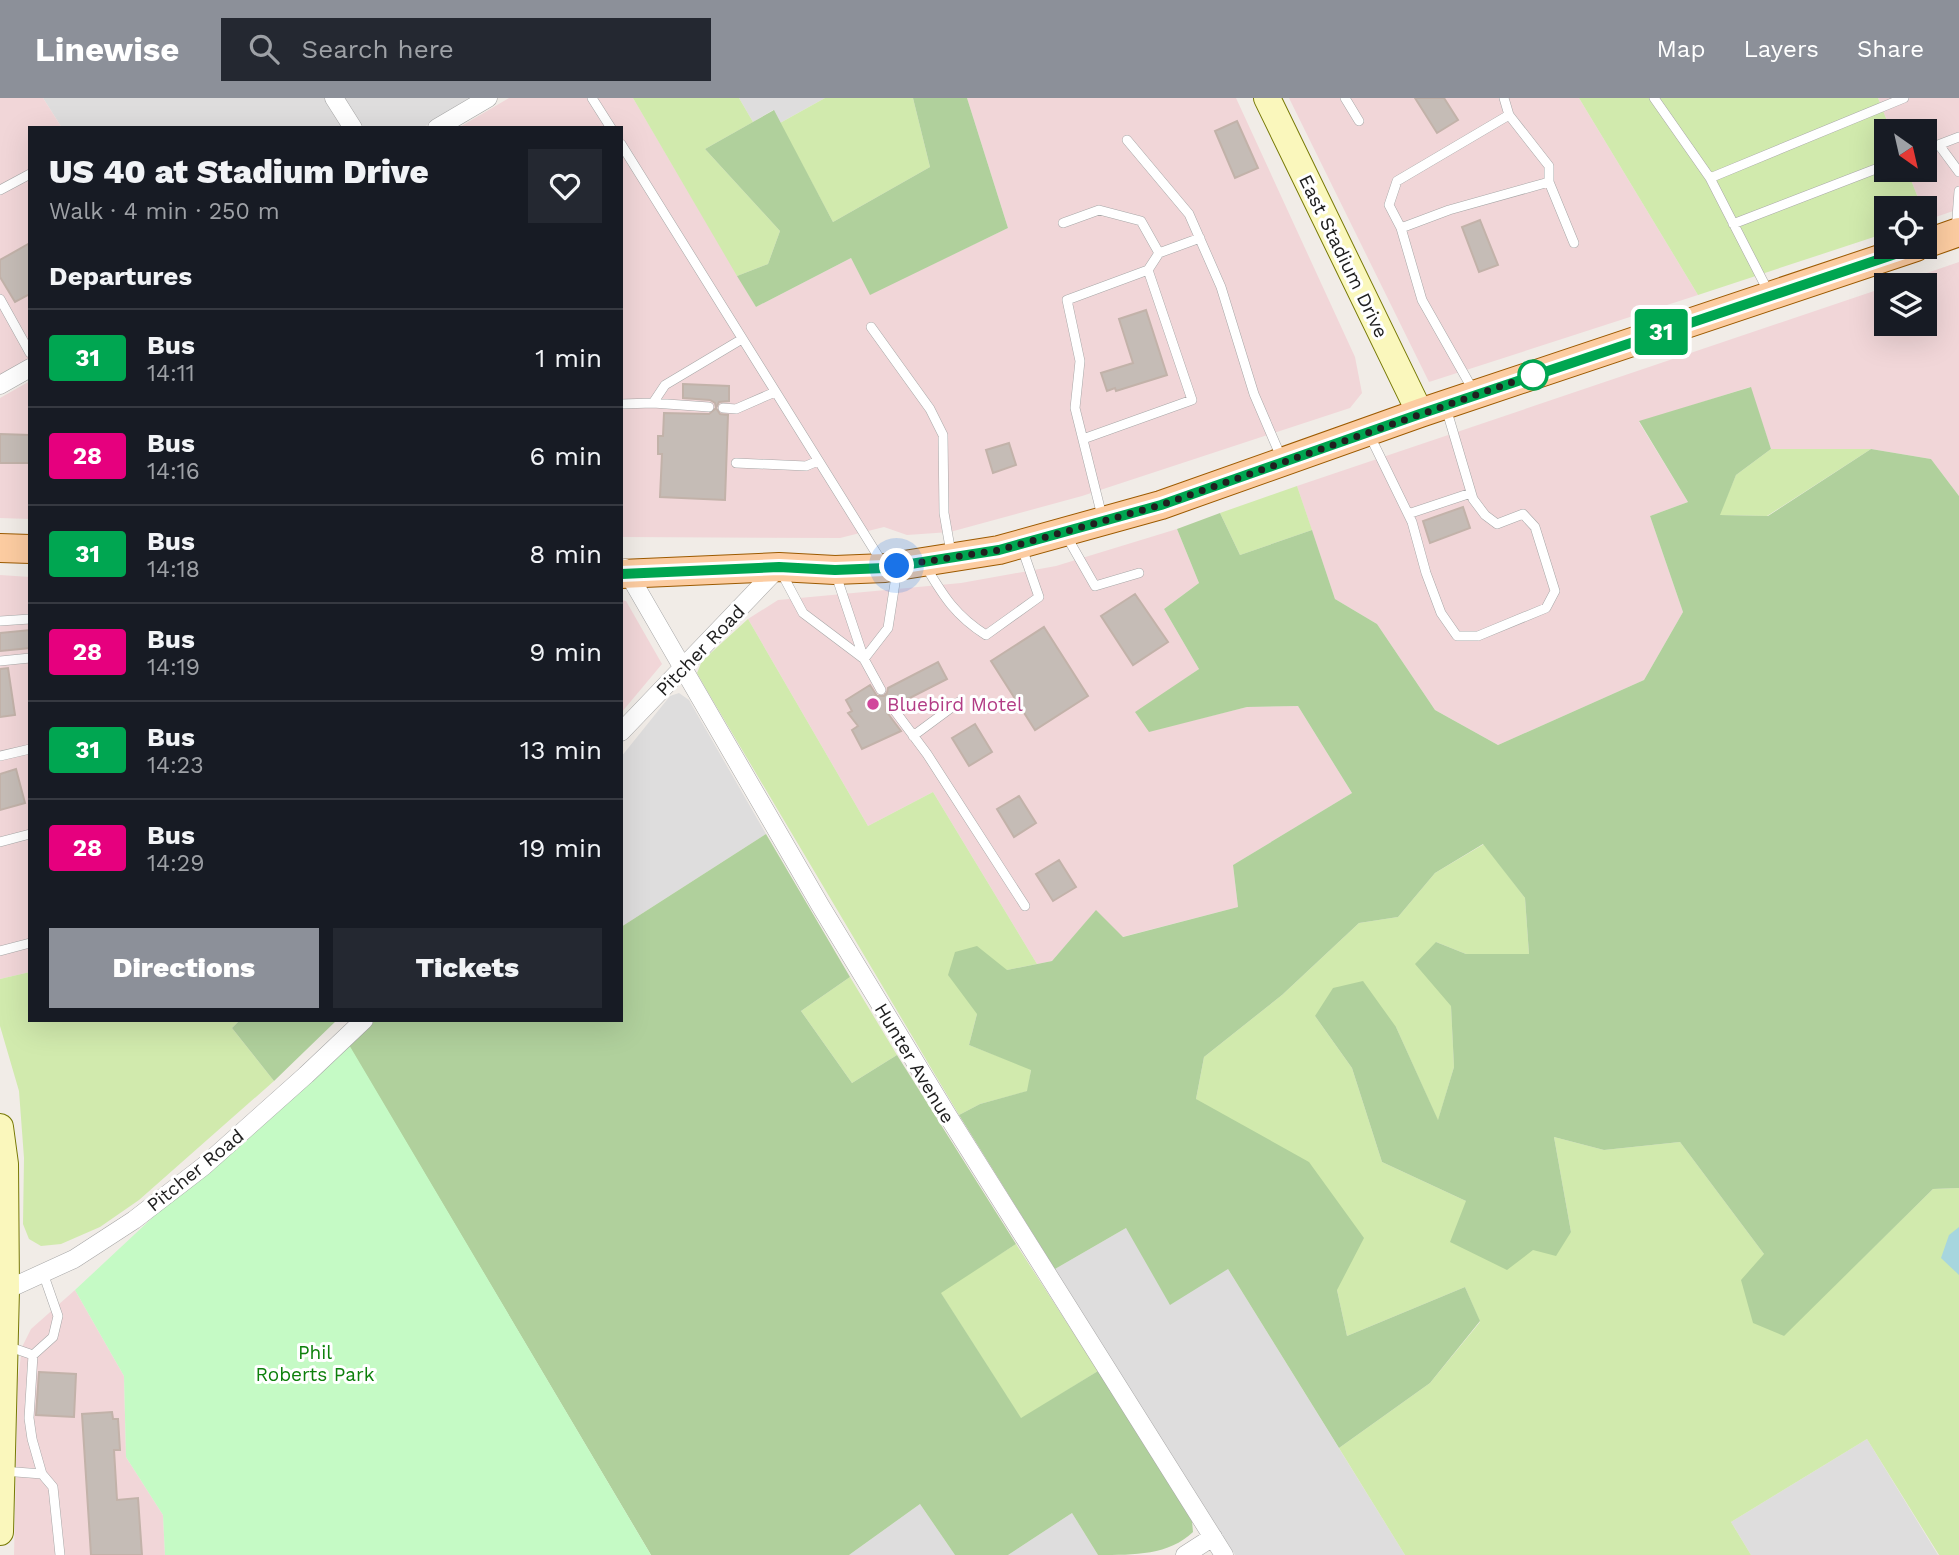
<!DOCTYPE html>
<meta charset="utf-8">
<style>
body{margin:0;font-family:"Work Sans",sans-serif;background:#242831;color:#f1f3f6;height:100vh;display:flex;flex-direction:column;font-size:26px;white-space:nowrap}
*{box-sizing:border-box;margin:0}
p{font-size:23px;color:#9ea1a6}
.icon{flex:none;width:38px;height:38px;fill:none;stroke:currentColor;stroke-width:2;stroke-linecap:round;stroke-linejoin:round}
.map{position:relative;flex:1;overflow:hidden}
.sheet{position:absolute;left:28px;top:28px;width:595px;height:896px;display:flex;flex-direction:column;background:#171b24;border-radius:0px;box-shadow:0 7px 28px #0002}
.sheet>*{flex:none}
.badge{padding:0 14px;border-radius:5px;font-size:24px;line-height:46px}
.needle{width:46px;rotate:146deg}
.tools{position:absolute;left:1874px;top:21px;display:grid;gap:14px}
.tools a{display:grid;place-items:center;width:63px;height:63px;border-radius:0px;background:#171b24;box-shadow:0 7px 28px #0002;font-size:35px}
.you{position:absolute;width:35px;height:35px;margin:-18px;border:5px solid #fff;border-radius:50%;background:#1a73e8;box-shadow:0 0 0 10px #1a73e833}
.map>.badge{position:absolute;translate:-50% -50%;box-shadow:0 0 0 4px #fff}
h2{padding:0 21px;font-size:26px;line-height:63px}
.round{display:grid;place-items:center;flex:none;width:74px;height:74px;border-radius:0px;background:#242831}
.headline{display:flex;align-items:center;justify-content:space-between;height:119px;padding:0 21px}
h1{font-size:33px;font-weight:800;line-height:52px}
.primary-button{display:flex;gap:14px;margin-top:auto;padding:14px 21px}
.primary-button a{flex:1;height:80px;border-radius:0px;background:#8c9099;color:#fff;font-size:28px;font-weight:800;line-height:80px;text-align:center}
.primary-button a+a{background:#242831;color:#f1f3f6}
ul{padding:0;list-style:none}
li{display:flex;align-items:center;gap:21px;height:98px;padding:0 21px;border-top:2px solid #363941}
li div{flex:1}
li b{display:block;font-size:26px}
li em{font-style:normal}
li .badge{min-width:77px;font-weight:700;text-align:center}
header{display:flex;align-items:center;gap:42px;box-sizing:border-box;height:98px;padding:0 35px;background:#8c9099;color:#fff}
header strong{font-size:33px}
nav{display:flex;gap:38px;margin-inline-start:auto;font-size:24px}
.search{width:490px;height:63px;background:#242831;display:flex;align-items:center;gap:18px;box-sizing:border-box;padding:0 24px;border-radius:0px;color:#9ea1a6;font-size:26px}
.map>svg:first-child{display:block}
</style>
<header>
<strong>Linewise</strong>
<div class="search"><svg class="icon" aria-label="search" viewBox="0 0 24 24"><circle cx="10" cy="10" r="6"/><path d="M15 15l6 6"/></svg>Search here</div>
<nav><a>Map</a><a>Layers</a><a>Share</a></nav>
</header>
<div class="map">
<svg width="1959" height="1457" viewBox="0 0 1959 1457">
<rect width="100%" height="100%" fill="#f1ece7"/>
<path fill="#dedddd" d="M43,0h430l-51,30h-360z
M739,0h86l-45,25 -7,-13 -20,12z
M679,595l10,7 77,134 -145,93v-170l49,-61z
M1126,1130l102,41 177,286h-170l-180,-286z
M1867,1341l71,116h-187l-20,-33z
M920,1406l35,51h-106z
M1072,1415l26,42h-90z"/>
<path fill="#f1d6d8" d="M0,0h43l19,30h-32v230l-30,18z
M509,0h124l123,209 95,-49 19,36 138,-66 -41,-130h269l119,259 7,36 -12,15 -268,88 -132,36 -43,3 -23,-8 -44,11 -217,-1 -2,-1v-408h-163z
M1289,0h290l119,197 -269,87z
M1878,0h81v111l-32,11 -2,-12h-3l-15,-38h18v-39h-34z
M1959,164v234l-28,-37 -60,-10h-100l-21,-62 -111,35 49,80 -38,14 33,96 -39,68 -146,65 -63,-35 -58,-86 -42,-25 -38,-113 589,-199v37h39v-39h-33z
M30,283v138l-30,-1v-120z
M1177,431l22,54 -35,26 35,60 -63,44 14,18 97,-24 51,-1 54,87 -119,72 5,42 -116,30 -26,-26 -44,50 -15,3 -104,-172 -65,34 -120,-207 30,-19 183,-17 95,-17z
M0,477l30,2v395l-30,7z
M621,502l5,1 36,63 -41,49z
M75,1192l49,86 2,81 37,58 2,40h-151l4,-176 4,-32 9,-18z"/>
<path fill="#d1eaad" d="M633,0h106l14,24 -48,27 75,82 -12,33 -31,12z
M825,0h88l17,69 -97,55 -53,-99z
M1579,0h299l13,33h-5v39h21l15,38h-36v25l-188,62z
M1771,351h100l-104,67 -48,-1 17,-40z
M1297,388l15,44 -72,25 -20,-42z
M748,521l120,207 65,-34 104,172 -30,6 -30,44 -8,31 62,24 -3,22 -48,13 -21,11 -253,-426 -9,-16 5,-12z
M1484,746l41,54 4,56h-63l-30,-12 15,63 3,62 -16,54 -42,-94 -81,-11 37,52 30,94 84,39 67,49 38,-18 -17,-95 50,13 76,-8 84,112 19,82 150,-147 26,-1v367h-20l-72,-116 -136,83 20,33h-346l-66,-107 91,-65 50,-61 -15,-35 -118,49 -10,-46 -141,-191 8,-42 78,-62 77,-72 39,-6 37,-44z
M30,874v48h210l-8,8 42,53 -135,119 -39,27 -39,17 -20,2 -12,-7 -6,-15 1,-66 -5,-67 -19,-65v-47z
M850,879l47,78 -45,28 -51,-72z
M1016,1146l82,127 -77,48 -81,-127z"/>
<path fill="#b0d09c" d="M913,0h54l41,130 -138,67 -19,-37 -95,49 -19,-31 31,-12 12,-33 -75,-82 69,-39 59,112 97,-55z
M1751,289l20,62 -35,26 -16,40 48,1 103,-67 60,10 28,37v692l-26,1 -149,147 -31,-13 -12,-43 23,-26 -84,-112 -76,8 -50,-13 17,95 -15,24 -23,-6 -26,20 -57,-28 16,-41 -84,-39 -30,-94 -37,-52 18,-28 30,-7 33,46 42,93 16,-53 -3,-61 -36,-42 21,-22 30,12h63l-4,-56 -42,-54 -48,29 -37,44 -39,6 -77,72 -78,62 -8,42 113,63 55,76 -27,52 10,46 118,-49 15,34 -50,62 -91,65 -111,-179 -58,36 -44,-77 -71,41 -96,-154 21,-11 47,-13 4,-21 -62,-25 8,-31 -29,-39 7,-23 22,-6 30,24 45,-9 44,-51 27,27 115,-30 -5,-42 119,-72 -54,-87 -51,1 -98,25 -14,-20 64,-43 -35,-60 35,-26 -22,-54 43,-16 20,42 72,-25 23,69 42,25 58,86 63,35 146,-65 39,-68 -33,-96 38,-14 -49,-81z
M766,736l84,143 -49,34 51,72 45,-28 119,189 -75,49 80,125 77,-47 94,150 1,11c-24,23 -58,23 -95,23l-26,-42 -64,42h-53l-35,-51 -71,51h-198l-302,-509 26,-26h246v-93z
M240,922h97l-63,61 -42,-53z"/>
<path fill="#c5fac5" d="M345,940l306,517h-486l-2,-40 -37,-58 -2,-81 -49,-86z"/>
<path fill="#a7d6de" d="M1959,1129v48l-18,-17 8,-23z"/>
<path fill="#c5bcb6" stroke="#c2b2a9" stroke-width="2" d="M1415,0h29l14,22 -21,13z
M1237,23l21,47 -23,10 -20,-47z
M1480,122l18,45 -19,7 -17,-45z
M30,145v51l-15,8 -15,-25v-17z
M1146,212l21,65 -51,16 -1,-3 -8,3 -6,-18 32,-10 -14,-44z
M683,286l46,2v15l-10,1 -3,6 4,6 8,1 -3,85 -65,-3 2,-43h-4v-18h5l1,-23 45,1 7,-6 -1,-5 -5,-3 -27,-2z
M0,336l30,1v28h-30z
M1009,345l7,22 -23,8 -7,-23z
M1463,409l7,21 -40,15 -7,-22z
M1135,496l33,48 -35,23 -32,-49z
M1044,529l44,69 -53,34 -44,-69z
M30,532v18l-30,3v-18z
M938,564l9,17 -49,25 -4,-4 -7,2 -1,9 15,20 -39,18 -10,-19 6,-4 -10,-13 4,-2 -6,-11 24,-15 7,11h7l3,-3 1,-5z
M8,570l7,47 -15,2v-48z
M975,626l17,28 -23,14 -17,-28z
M16,671l9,34 -25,7v-36z
M1019,698l17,27 -22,14 -17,-28z
M1059,762l17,27 -23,14 -17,-27z
M39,1274l37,2 -2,43 -38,-2z
M112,1314l1,7h5l2,31h-6l3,50 21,-2 4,57h-51l-9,-141z"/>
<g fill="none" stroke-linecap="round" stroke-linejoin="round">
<g stroke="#a7a7a7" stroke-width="10">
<path id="lane" d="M592,0l19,30
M1345,0l14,23
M1654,0l56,80 58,113
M1127,42l62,74 32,73 33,107 27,63
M621,46l262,420
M1939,47l20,27
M1925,52l34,-13
M1710,80l194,-80
M1549,84l25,61
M0,92l30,-16
M1063,125l36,-13 42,11 18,32
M1733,126l153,-59
M1401,130l48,-18 100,-28v-16l-40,-51
M1956,133l3,-40
M0,201l30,54
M871,229l59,82 13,26 1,78 7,40
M1473,292l-51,-90 -21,-72 -12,-23 8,-24 112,-66 -5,-17
M653,305l12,-18 77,-46
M621,306l32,-1 56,4
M723,310l13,1 39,-17
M1369,336l43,88 14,51 15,40 16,23h21l68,-28 9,-17 -20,-64 -12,-13 -26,10 -12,-9 -12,-16 -27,-91
M1083,341l109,-39 -44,-130
M736,365l70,3 12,-5
M1408,416l63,-21
M1102,418l-27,-108 5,-47 -13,-61 81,-30 11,-17 41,-15
M1067,439l28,49 44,-13
M926,469c18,30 30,49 60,68l53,-38 -17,-49
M781,474l22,41 61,46 24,-31 9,-58
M836,477l28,84 17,31
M0,523l30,-2
M0,563l30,-3
M892,609l35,47 98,152
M913,638l46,-34
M0,658l30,-7
M0,744l30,-8
M0,853l30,-8
M7,1248l26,9 -4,63 3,21 10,35
M33,1257l20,-18 5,-21 -15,-43
M3,1373l39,3 11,13 7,68"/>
</g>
<g stroke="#a7a7a7" stroke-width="19">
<path id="street" d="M334,0l19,30
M437,30l51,-30
M0,287l30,-17
M625,470l195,337 128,211 276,439
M621,634l158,-165
M6,1192l68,-31 60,-39 70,-54 102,-91 58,-55
M1185,1457l28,-18"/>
</g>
<g stroke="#777905" stroke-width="28">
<path id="secondary" d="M1267,0l153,315
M0,1029l5,37 1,126 -6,242"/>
</g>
<g stroke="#9c5a00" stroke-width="30">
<path id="primary" d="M1925,146l34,-12
M0,450l30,1
M621,476l158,-7 56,3 50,-2 114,-18 162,-45 259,-92 496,-166"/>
</g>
<use href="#lane" stroke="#fff" stroke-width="9"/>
<use href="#street" stroke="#fff" stroke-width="18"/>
<use href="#secondary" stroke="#faf7bc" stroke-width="26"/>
<use href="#primary" stroke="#fccca1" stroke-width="28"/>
</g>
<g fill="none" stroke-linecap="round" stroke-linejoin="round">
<g stroke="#fff" stroke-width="16">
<path id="line" d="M621,476l158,-7 56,3 50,-2 114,-18 162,-45 259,-91 496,-167"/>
</g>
<use href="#line" stroke="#00a651" stroke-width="10"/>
<path stroke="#202020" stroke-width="7" stroke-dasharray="0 12.6" d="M897,468l102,-16 162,-45 372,-130"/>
</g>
<circle fill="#fff" stroke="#00a651" stroke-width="3.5" cx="1533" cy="277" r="14"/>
<circle fill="#d1479c" stroke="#fff" stroke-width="2.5" cx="873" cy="606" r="7"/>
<g text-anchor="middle" stroke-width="6" stroke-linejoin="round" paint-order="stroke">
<g font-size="19" fill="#202020" stroke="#fff">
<text transform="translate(1344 158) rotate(64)" y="7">East Stadium Drive</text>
<text transform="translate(700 552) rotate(-46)" y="7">Pitcher Road</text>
<text transform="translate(915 965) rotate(59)" y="7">Hunter Avenue</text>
<text transform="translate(195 1072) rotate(-39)" y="7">Pitcher Road</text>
</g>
<g font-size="19" fill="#b23c85" stroke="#fff" text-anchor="start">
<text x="887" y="613">Bluebird Motel</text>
</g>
<g font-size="19" fill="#0d800c" stroke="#fff">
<text x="315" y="1261">Phil<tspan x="315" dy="22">Roberts Park</tspan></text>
</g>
</g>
</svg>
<div class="tools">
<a><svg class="needle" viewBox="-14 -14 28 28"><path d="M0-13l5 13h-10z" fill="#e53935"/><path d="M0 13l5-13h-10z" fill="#9ea1a6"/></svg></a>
<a><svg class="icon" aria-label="locate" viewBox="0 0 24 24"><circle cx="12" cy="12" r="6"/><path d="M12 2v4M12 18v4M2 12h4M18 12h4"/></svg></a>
<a><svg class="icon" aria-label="layers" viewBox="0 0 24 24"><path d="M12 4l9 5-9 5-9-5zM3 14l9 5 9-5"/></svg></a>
</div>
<div class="you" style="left:897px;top:468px"></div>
<b class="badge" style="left:1661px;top:234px;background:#00a651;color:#fff">31</b>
<section class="sheet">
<div class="headline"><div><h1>US 40 at Stadium Drive</h1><p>Walk · 4 min · 250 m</p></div><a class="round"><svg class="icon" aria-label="heart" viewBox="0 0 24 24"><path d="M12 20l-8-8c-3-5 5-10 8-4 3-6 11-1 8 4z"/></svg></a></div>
<h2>Departures</h2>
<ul>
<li><span class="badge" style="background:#00a651;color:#fff">31</span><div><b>Bus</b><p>14:11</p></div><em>1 min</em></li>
<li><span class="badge" style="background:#e6007e;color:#fff">28</span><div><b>Bus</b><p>14:16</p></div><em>6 min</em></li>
<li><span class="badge" style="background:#00a651;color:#fff">31</span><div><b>Bus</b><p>14:18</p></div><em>8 min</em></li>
<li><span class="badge" style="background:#e6007e;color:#fff">28</span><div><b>Bus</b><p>14:19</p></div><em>9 min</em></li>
<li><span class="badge" style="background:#00a651;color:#fff">31</span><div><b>Bus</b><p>14:23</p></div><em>13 min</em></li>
<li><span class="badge" style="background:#e6007e;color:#fff">28</span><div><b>Bus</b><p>14:29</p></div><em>19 min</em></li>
</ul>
<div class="primary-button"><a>Directions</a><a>Tickets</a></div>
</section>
</div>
